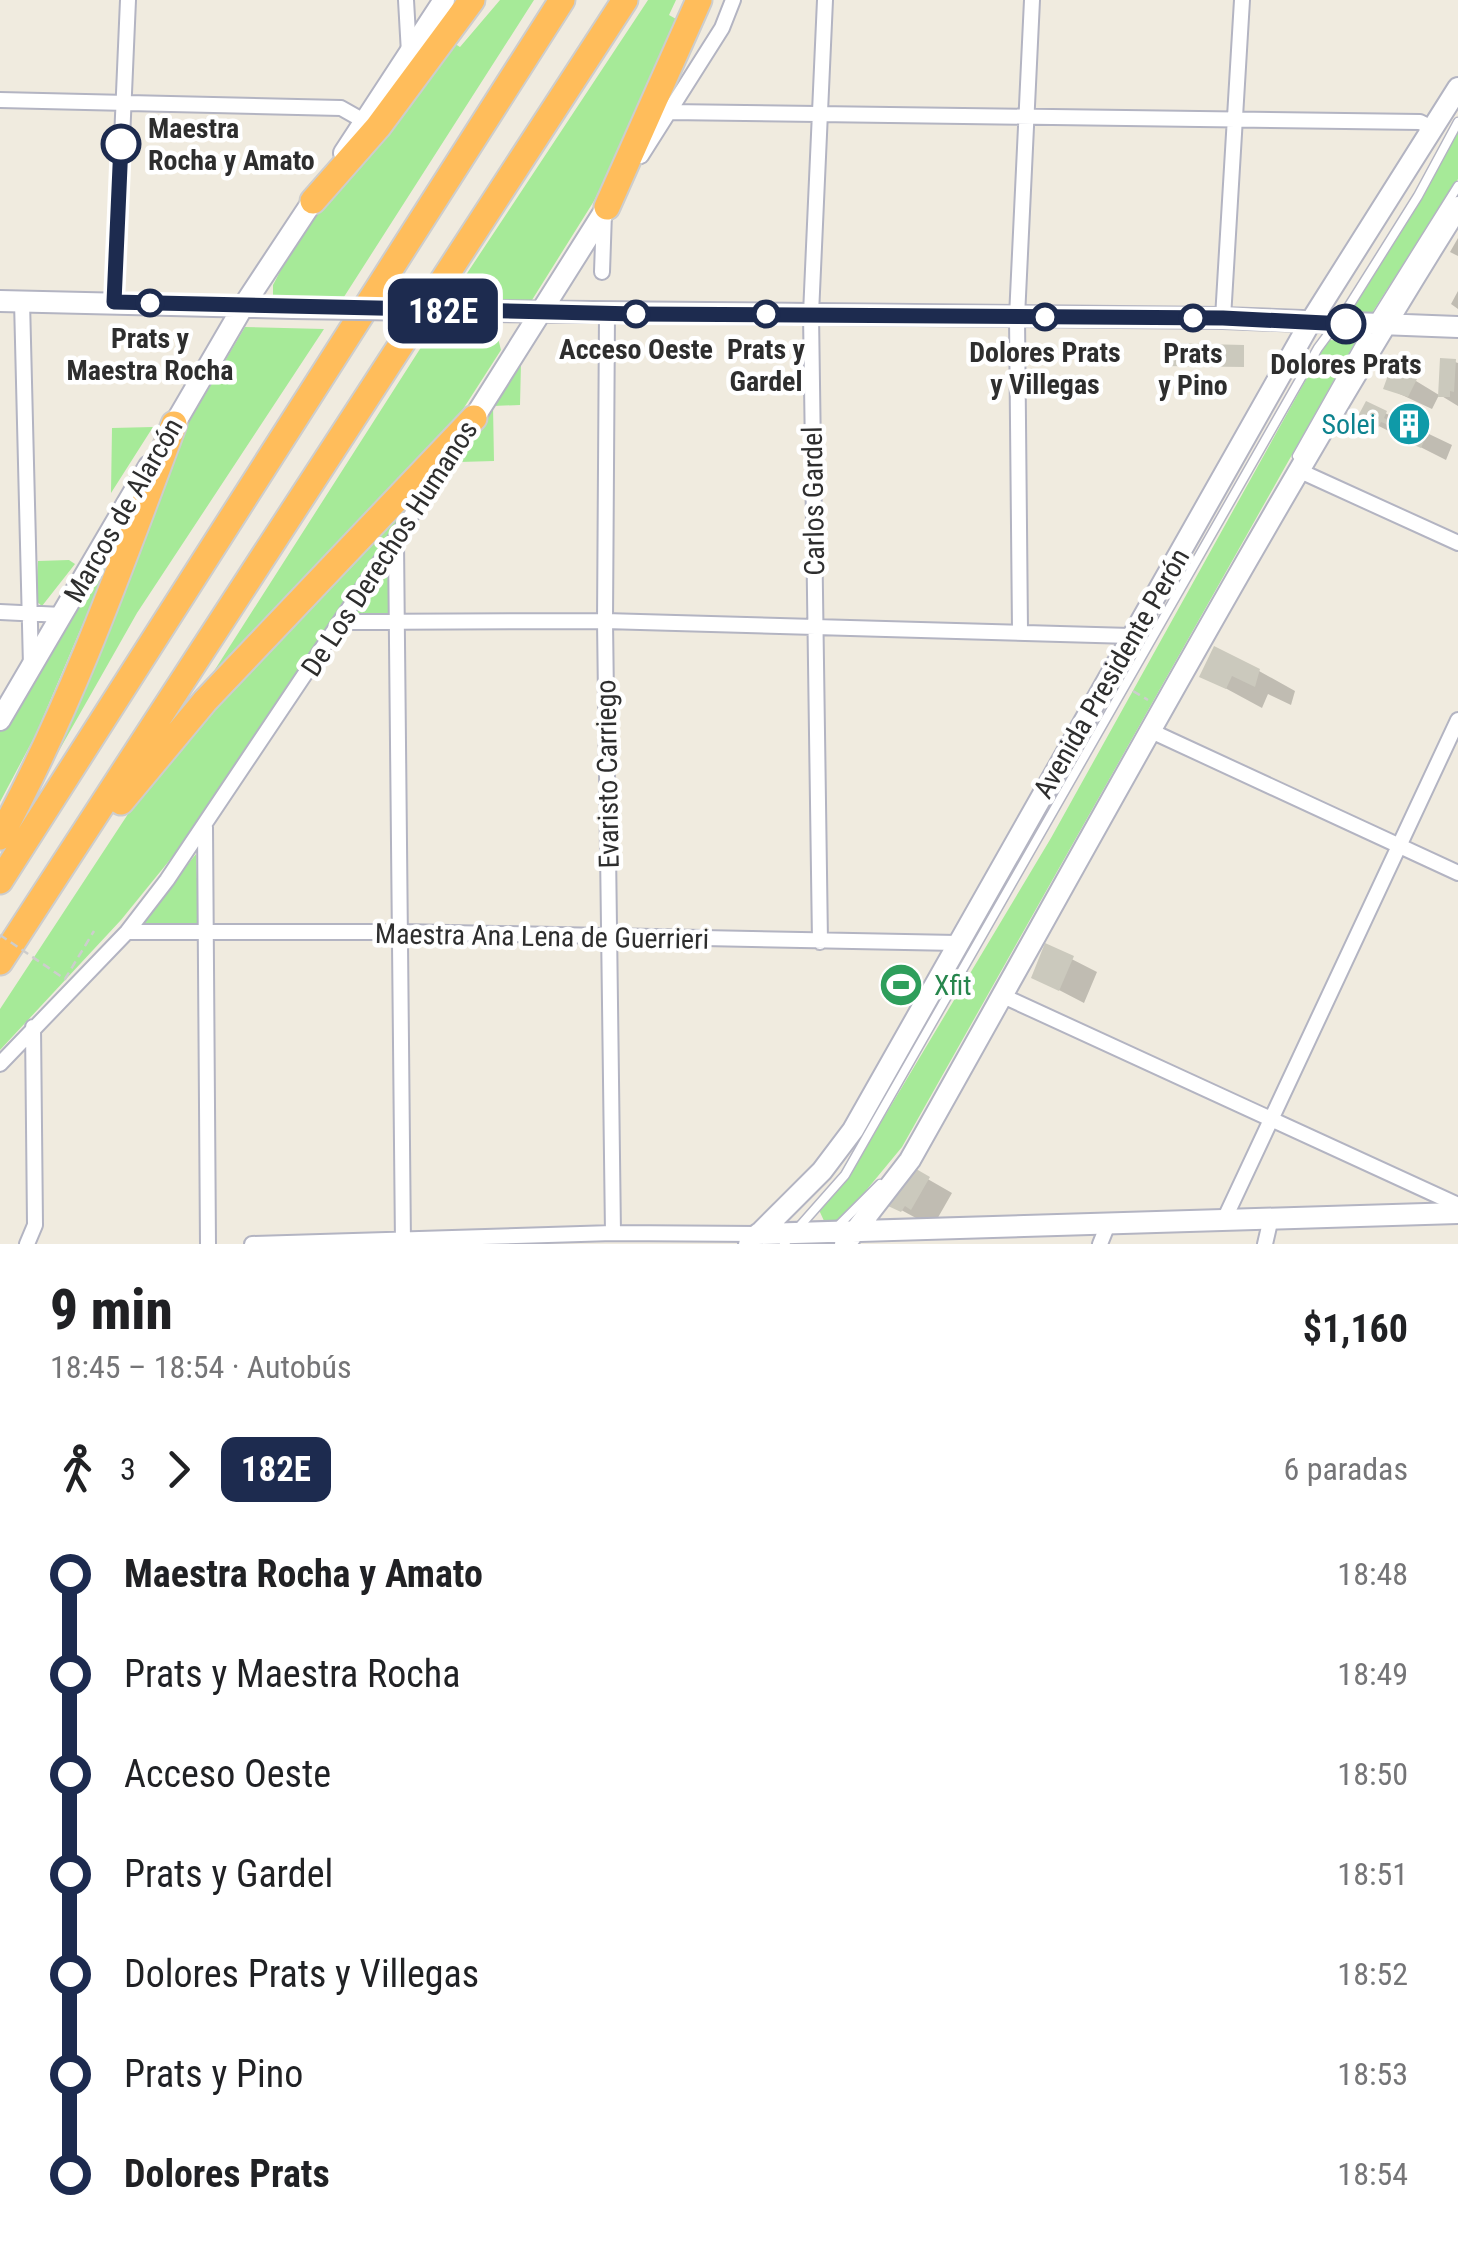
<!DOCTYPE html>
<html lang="es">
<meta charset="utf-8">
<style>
body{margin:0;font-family:"Roboto Condensed",sans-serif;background:#f6f6f6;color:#202124;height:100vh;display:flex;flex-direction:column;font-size:38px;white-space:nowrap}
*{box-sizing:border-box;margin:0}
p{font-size:32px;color:#757577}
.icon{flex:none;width:55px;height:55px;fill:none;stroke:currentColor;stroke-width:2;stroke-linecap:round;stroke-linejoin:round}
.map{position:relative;height:1244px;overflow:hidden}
.panel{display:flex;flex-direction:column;background:#fff;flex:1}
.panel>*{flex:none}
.badge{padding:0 20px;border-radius:15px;font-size:35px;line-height:65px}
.map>.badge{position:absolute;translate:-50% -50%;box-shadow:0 0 0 5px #fff}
.legs{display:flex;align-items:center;gap:15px;height:110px;padding:0 50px;font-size:32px}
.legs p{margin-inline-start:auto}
.overview{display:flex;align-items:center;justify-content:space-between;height:170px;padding:0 50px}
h1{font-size:55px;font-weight:800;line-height:75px}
ul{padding:0 50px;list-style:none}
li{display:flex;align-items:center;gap:35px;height:100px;font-size:38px}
li i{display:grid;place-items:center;width:15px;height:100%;margin:0 12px;background:currentColor}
li i::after{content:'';width:25px;height:25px;margin:-12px;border:8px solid;border-radius:50%;background:#fff}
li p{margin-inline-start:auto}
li:first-child i{background:linear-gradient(#0000 50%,currentColor 0)}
li:last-child i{background:linear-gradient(currentColor 50%,#0000 0)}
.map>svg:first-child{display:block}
</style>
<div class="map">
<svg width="1458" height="1244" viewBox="0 0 1458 1244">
<rect width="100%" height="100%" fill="#f0ebdf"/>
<path fill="#a6ea98" d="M500,0h34l-192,300 -69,1v-16l23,-44 39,-55 117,-144 8,5z
M648,0h28l-7,15 7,4 -6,12 6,3 -82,167 -62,99 -82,-1z
M1458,130v49l-88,137 -22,-1 74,-118z
M490,326l8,12 3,12 -43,67 -251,265 227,-355z
M245,327l79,2 -187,284 -93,164 133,-335z
M1328,340l28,1 -454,806 -62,75 -15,1 -6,-13 34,-41 198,-331z
M521,363l-1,42 -27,1 1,55 -35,1z
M153,427l-42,66 1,-65z
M425,480l-252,376 -52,64 -121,130v-41l151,-230 38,-48z
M133,506l-97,228 -36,68v-70l129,-225z
M391,557l1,60 -42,1z
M69,560l6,4 -33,42 -6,-5 2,-40z
M196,854l3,74 -64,3z"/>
<path fill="#0003" d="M1458,238v18l-8,-4z
M1458,291v18l-7,-5z
M1455,362l3,1v43l-18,-11z
M1416,381l23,14 -7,14 -45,-21z
M1385,413l67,32 -6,15 -85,-43z
M1259,671l36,20 -4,14 -23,-11 -6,14 -59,-32z
M1046,946l51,26 -13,31 -50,-26z
M912,1170l40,23 -16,28 -6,-3 -3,6 -35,-19z"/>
<path fill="#cbc9bd" d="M1164,343l80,2v22l-81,-1z
M1440,358l16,1 -2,33 -4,-1v6h-12z
M1390,370l27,9 -9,18 -25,-8z
M1366,401l21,10 -3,7 17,8 4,-8 24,11 -8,19 -25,-11 3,-8 -18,-7 -3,6 -21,-10z
M1214,646l46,23 -5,18 -23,-11 -6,13 -27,-12z
M1045,943l29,13 -15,35 -28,-13z
M911,1166l19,11 -19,33 -6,-4 -4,6 -13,-6z"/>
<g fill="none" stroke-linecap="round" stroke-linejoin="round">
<g stroke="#b3b4c2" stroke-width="11">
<path id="lane" d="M1297,456l74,-131 87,-139
M837,1227l43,-43
M784,1244l61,-69 473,-827 29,-39 71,-113 40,-74"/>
</g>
<g stroke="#b3b4c2" stroke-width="18">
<path id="street" d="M406,0l3,53
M0,100l341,8 23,13
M669,112l751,10 12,6
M641,156l81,-128 11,-28
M602,272l2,-59
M22,301l9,365
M115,302l13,-302
M607,314l-2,307 8,612
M1223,318l19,-318
M1300,471l158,72
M396,542l7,702
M0,612l62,3
M342,622l263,-1 526,15
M1020,631l-3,-314 15,-317
M1151,731l307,142
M205,827l3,417
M127,932h275l555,11
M820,942l-9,-628 14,-314
M1003,996l455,209
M0,1064l127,-132 40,-52 284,-424
M1224,1220l234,-500
M27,1244l8,-19 -2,-198
M252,1244l361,-11 145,1
M1100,1244l8,-20
M1265,1244l6,-26"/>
</g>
<g stroke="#b3b4c2" stroke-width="24">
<path id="secondary" d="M344,153l100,-153
M0,301l293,7
M492,311l731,7 235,9
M474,418l133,-211
M167,437l77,-132 76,-115
M0,720l149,-254
M758,1234l700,-21
M749,1244l73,-73 31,-41 458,-809 147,-233
M845,1244l65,-84c180,-319 354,-643 548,-953"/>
</g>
<g stroke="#cdcdcd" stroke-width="29">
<path id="highway" d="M313,201l65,-74 94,-127
M607,207l92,-207
M121,802l84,-101 269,-283
M0,837c71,-131 122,-274 174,-413
M0,881l562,-881
M0,962l625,-962"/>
</g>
<path stroke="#cdcdcd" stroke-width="2.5" stroke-dasharray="8 5" stroke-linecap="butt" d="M1133,691l15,9"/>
<use href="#lane" stroke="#fff" stroke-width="8"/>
<use href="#street" stroke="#fff" stroke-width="14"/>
<use href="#secondary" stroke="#fff" stroke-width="20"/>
<use href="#highway" stroke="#ffbd5b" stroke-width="25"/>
<g stroke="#b3b4c2" stroke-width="24" stroke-linecap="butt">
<path id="secondary-bridge" d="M293,308l199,3"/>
</g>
<path stroke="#cdcdcd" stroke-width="2.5" stroke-dasharray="8 5" stroke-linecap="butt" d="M0,935l65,44 29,-48"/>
<use href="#secondary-bridge" stroke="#fff" stroke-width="20"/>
</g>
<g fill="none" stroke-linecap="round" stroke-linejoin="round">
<g stroke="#fff" stroke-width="22">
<path id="line-1" d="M121,144l-7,158 522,12 587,4 123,6"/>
</g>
<use href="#line-1" stroke="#1d2b4f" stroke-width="15"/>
</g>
<defs>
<g id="building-disc" transform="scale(2.25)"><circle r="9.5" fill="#0f9aa8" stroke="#fff"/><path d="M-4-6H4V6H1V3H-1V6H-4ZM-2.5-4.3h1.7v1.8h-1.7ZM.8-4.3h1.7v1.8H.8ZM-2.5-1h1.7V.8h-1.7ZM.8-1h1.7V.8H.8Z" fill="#fff"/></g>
<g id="stadium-disc" transform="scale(2.25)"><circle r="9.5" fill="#2e9e5b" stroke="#fff"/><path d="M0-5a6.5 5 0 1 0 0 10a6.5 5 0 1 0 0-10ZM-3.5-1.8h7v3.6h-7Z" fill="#fff"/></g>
</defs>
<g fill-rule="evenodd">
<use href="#building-disc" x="1409" y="424"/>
<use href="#stadium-disc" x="901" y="985"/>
</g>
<g fill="#fff" stroke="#1d2b4f" stroke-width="5">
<circle cx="121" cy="144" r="18"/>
<circle cx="150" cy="303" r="12"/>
<circle cx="636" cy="314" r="12"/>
<circle cx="766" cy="314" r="12"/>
<circle cx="1045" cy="317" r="12"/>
<circle cx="1193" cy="318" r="12"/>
<circle cx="1346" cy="324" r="18"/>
</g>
<g text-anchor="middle" stroke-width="9" stroke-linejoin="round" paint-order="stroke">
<g font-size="28" font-weight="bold" fill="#2e2e2e" stroke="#fff">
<text x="148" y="138" text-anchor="start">Maestra<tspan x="148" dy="32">Rocha y Amato</tspan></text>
<text x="150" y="348">Prats y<tspan x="150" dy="32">Maestra Rocha</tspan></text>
<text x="636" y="359">Acceso Oeste</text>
<text x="766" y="359">Prats y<tspan x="766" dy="32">Gardel</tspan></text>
<text x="1045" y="362">Dolores Prats<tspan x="1045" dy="32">y Villegas</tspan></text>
<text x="1193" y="363">Prats<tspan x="1193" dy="32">y Pino</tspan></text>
<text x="1346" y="374">Dolores Prats</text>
</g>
<g font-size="28" fill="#0d838f" stroke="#fff" text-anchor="end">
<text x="1376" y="434">Solei</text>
</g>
<g font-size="28" fill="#2e2e2e" stroke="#fff">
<text transform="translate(813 501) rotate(-91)" y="10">Carlos Gardel</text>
<text transform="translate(123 510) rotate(-60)" y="10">Marcos de Alarcón</text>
<text transform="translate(389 548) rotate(-57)" y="10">De Los Derechos Humanos</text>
<text transform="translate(1111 673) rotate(-60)" y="10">Avenida Presidente Perón</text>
<text transform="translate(607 774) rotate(-91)" y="10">Evaristo Carriego</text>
<text transform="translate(542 936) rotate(1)" y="10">Maestra Ana Lena de Guerrieri</text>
</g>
<g font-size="28" fill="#27864d" stroke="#fff" text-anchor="start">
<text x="934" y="995">Xfit</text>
</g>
</g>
</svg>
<b class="badge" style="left:443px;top:311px;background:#1d2b4f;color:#fff">182E</b>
</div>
<section class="panel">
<div class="overview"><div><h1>9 min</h1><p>18:45 – 18:54 · Autobús</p></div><b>$1,160</b></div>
<div class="legs"><svg class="icon" aria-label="walk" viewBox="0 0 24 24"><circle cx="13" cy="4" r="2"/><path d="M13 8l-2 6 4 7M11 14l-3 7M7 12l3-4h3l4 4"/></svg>3<svg class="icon" aria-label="forward" viewBox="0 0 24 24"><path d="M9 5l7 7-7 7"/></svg><b class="badge" style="background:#1d2b4f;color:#fff">182E</b><p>6 paradas</p></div>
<ul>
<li><i style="color:#1d2b4f"></i><b>Maestra Rocha y Amato</b><p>18:48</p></li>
<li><i style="color:#1d2b4f"></i><span>Prats y Maestra Rocha</span><p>18:49</p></li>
<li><i style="color:#1d2b4f"></i><span>Acceso Oeste</span><p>18:50</p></li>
<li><i style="color:#1d2b4f"></i><span>Prats y Gardel</span><p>18:51</p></li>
<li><i style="color:#1d2b4f"></i><span>Dolores Prats y Villegas</span><p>18:52</p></li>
<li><i style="color:#1d2b4f"></i><span>Prats y Pino</span><p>18:53</p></li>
<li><i style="color:#1d2b4f"></i><b>Dolores Prats</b><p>18:54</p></li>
</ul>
</section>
